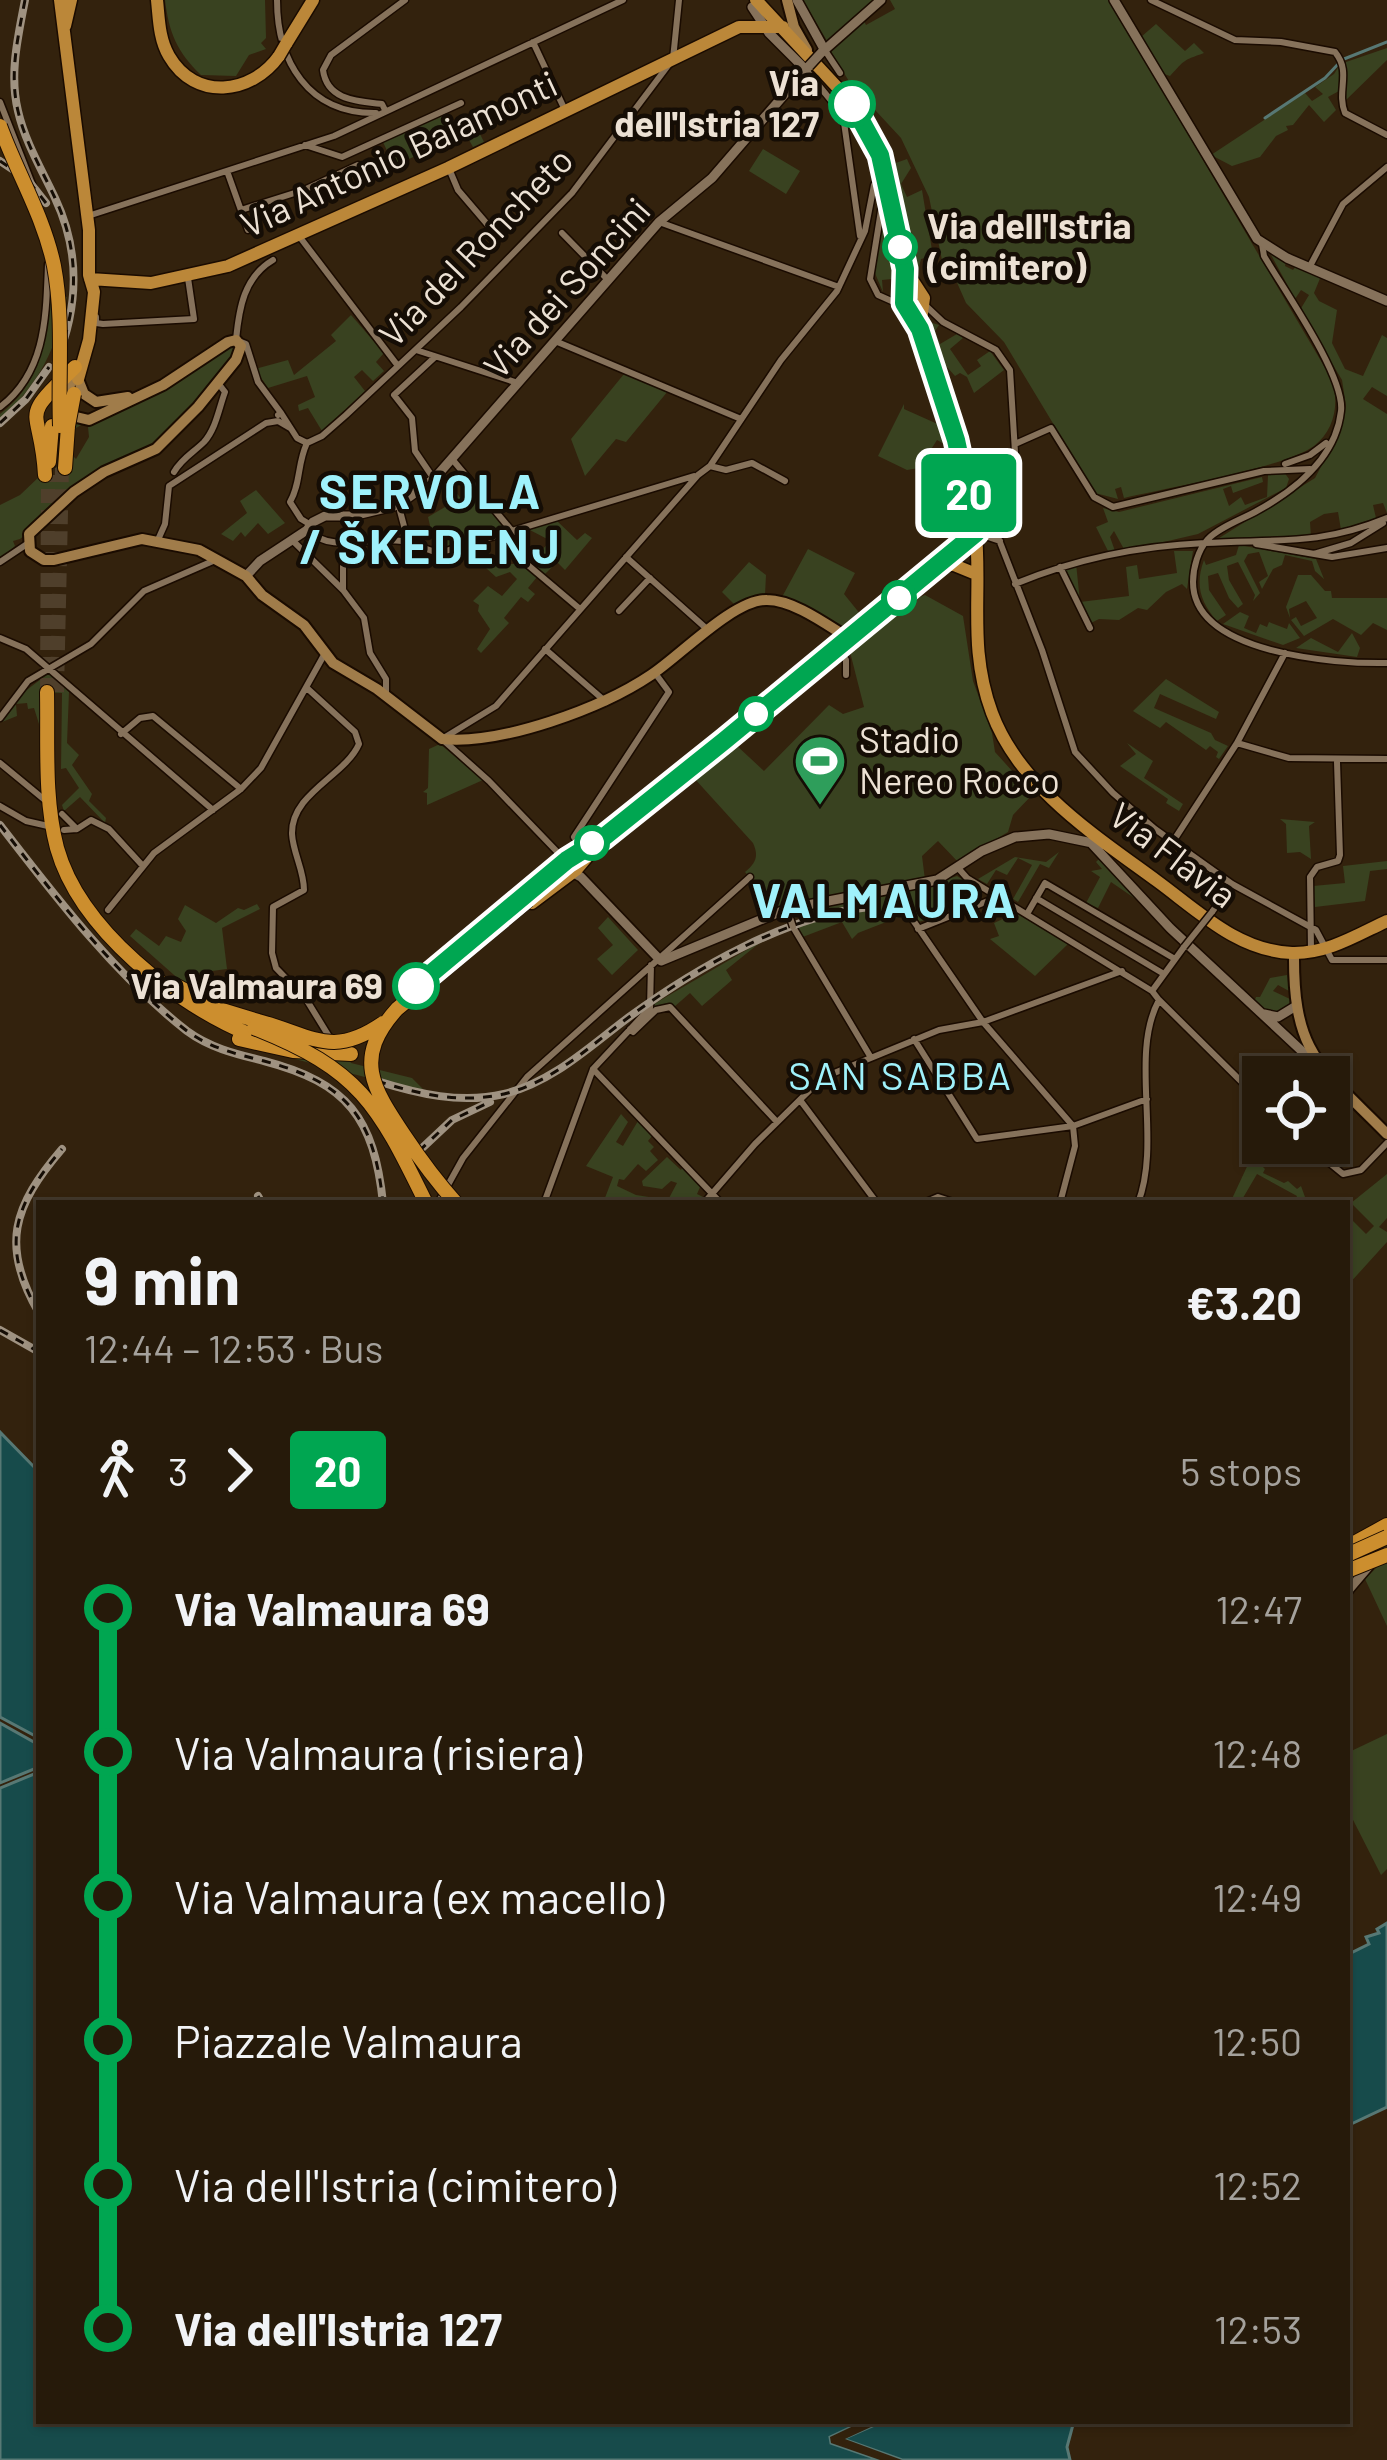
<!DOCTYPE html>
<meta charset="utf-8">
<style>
body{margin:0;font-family:Barlow,sans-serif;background:#2e2313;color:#f1f3f6;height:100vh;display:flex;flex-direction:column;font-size:45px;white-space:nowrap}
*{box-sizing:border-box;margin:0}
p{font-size:39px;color:#a4a19c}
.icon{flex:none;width:66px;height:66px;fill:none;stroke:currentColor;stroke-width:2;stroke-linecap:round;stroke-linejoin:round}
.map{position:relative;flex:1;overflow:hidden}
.details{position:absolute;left:36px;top:1200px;width:1314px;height:1224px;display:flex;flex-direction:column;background:#261a0a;border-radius:0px;box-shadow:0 3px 9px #0004,0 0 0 3px #42382b}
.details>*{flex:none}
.badge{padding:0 24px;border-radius:9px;font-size:42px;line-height:78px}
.buttons{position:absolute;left:1242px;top:1056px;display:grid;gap:24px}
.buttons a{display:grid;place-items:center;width:108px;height:108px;border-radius:0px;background:#261a0a;box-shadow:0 3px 9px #0004,0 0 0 3px #42382b;font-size:60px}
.map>.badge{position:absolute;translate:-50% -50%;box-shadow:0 0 0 6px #fff}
.legs{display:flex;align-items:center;gap:18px;height:132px;padding:0 48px;font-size:39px}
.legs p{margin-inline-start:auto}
.head{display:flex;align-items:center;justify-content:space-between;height:204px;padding:0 48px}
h1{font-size:66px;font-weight:700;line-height:90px}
ul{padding:0 48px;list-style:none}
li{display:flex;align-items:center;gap:42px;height:144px;font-size:45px}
li i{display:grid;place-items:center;width:18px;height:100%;margin:0 15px;background:currentColor}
li i::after{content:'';width:30px;height:30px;margin:-15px;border:9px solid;border-radius:50%;background:#261a0a}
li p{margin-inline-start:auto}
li:first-child i{background:linear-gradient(#0000 50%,currentColor 0)}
li:last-child i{background:linear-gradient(currentColor 50%,#0000 0)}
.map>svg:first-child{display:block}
</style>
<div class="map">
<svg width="1387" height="2460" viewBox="0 0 1387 2460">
<rect width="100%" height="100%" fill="#33220d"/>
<path fill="#394220" d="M165,0h100l1,38 -5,5 5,6 -17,6 -13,21 -35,-1c-24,-23 -32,-42 -36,-75z
M803,0h71l-47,41z
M890,0h219l222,378c9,24 4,52 -17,68 -30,22 -148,42 -190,52l-3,-11 -6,2 3,10 -23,-6 -91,-151 -38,-39 -11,-25 -12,-13 -14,-68 -28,-59 -51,-55 -21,-35 34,-29 3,6 29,-16z
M1156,24l29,27 9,-8 10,10c-22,8 -18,6 -34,23l-6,-2 -23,-37z
M1387,48v12l-42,41 1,-39z
M1341,63l3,7 -5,21 -11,6 8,13 -12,12 -15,-17 -16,20 -7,1 2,4 -12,6 -16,21 -28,9 -21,-11 94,-62 7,8 11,-7 -8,-7 19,-13z
M444,114l6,12 21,-10 13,26 -11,5 -8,-14 -71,33 -11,-24z
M763,149l37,22 -14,23 -37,-23z
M907,159l4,9 -10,16 6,13 15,-7 11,66 -12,3 -5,19 -23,-114z
M885,211l16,77 -5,7 -4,-16 -10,1 1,12 -9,-21z
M1270,253l16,8 -1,5 8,4 3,-4 25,10 -7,17 5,8 18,9 -5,33 13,26 18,7 19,-41 5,3v58l-15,-9 -9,12 24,15v99l-4,-10 -10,2 3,13 -35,12 -3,-18 -14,2 -14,8 1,15 -95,3 99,-62 25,-47 6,-25 -4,-26 -42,-70 9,-15 -8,-5 -6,9z
M67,297c-10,51 -28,87 -67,123v-6c39,-29 47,-71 50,-116z
M351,315l33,38 -8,9 8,9 -11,10 -11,-11 -8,7 11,14 -43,40 -14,-23 -9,3 -1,-6 17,-8 -8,-21 -39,12 -13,-19 33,-9 6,15 42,-34 -5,-6z
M926,321l13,4 -4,6 5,13 17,-10 6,4 -13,11 18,26 13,-9 -4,-6 13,-9 14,19 -30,23 -7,-16 -7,-4 -5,3 -17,-19z
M230,344h5l2,9 -62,74 -23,20 -45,20 -87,72 -7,2 2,5 -15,13v-54l20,-10 21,-20h15v-8h11l4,-47 12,4 -7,4 -4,27 4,4 13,-22 -1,-10 76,-39z
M624,374l44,17 -42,51 -10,-3 -31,37 -14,-37z
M904,404v5l38,17 4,19 -9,-5 -18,28 -12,2 -29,-14z
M1284,472l5,7 -3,9 -88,46 -73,17 -11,-20 -4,6 5,14 -6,2 -13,-26 12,-5 -5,-14 16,4 143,-35 1,5 -30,11 -2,-7 -8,3 6,17 12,-9 4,8 22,-8 1,-22z
M256,490l29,33 -17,11 -10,-11 -13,14 -4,-5 -8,9 -12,-7 26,-21 -7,-12z
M456,492l5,7 19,-4 28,35 -72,21 -8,-34 17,-10 -3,-9z
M557,521l20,19 8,-7 7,5 -27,32 -8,-8 -13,13 -16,-12 23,-22 -23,-12z
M1239,545l77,14 8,20 -9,-8 -3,-10 -27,-6 -3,10 -9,4 -11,20 -3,-7 9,-6 -9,-24 -11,2 -4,7 16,32 -7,8 2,-6 -17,-33 -11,4 2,14 14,24 -5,4 -9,-10 -11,-25 -10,3 1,14 17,25 -9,6c-17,-19 -22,-37 -13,-61l2,5 30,-10z
M472,549l24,17 24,-3 17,14 -9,11 7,6 -7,8 -7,-5 -17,21 5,5 -28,30 -4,-4 13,-20 -12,-18 1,-6 -6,-4 15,-15 14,10 15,-17 -7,-7 -14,5 -30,-27z
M808,549l47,24 -11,21 17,21 -17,13 -62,-31z
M1174,551h19l-6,38 -5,-5 -16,8 -19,18 -9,-2 -19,12 -20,-1 -8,4 -29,-55 14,-5 4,39 49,-6 -3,-29 11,-2 2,14 38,-6z
M749,562l17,13 -1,20 -30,10 -13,-13z
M1298,575h13l14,16h6l1,7h55v32l-14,-7 -12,12 -28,-16 -29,17 -13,-16 5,-3 5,9 16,-8 -11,-17 -17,8 1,9 -4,-11z
M925,595l38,21 10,65 19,52 3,19 38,42 -20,21 -5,17 -50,30 -20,-21 -16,15 3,24 -149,27 -31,-35c11,-9 14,-16 8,-29l-59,-65 41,-34 29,27 65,-66 14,9 21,-7 -14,-55 61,-51z
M1240,612l9,4 -5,12 12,5 4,-9 7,3 2,-5 18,7 2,-6 11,15 -17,7 -60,-21z
M1352,633l8,15 -3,9 -61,-9 15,-10 27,14z
M49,673l20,19 -2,51 12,12 -7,10 20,29 -3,7 17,17 -1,5 -25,-26 -16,14 -2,-6 17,-17 -13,-20 -5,1 1,-76 -21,-1 3,48 -10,-32 -6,1 -1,-6 -11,1 1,12 -15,6 18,-27z
M1166,679l53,33 -3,7 -56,-25 -6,14 57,25 4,7 13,6 -9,13 -3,-2 2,-5 -8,-6 -4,4 -40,-28 -6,6 -27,-17z
M1127,743l26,18 -9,17 39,26 -4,7 -13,-8 2,-4 -48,-33 16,-12z
M440,744l43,36 -56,25v-12l-4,-1 5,-4 1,-39z
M1280,819l35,3 -6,4 2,33 -11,-7 -13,1 -1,-29z
M1059,852l-10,16 -9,-4 -22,38 -5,-3 19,-34 -14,-7 -11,17 -11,-5 -9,14 -9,-5 37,-22 31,5z
M1100,858l40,44 -29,-20 -13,26 -12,-5 14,-26 -9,-6 11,-2 -6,-7z
M1387,861v8l-17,2 -5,30 -50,6 -2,-21 32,-3 -2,-17z
M957,876l13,8 -29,14 6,16 -29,8 -18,-28z
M893,895l11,20 -46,18 -6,6 -10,-17 -42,16 -5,-12 32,-11 42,-6v-5l-77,14 5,-8z
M257,904l3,5 -38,19 5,41 -38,5 2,16 -61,-54 6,-7 23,17 7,-10 15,6 5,-11 -8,-12 7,-14 31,18 22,-15 6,2z
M1016,913l52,31 -33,32 -45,-37 9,-3 -5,-13z
M608,917l30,33 -26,25 -15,-16 16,-14 -15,-17z
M762,941l-36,29 6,10 -30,26 -12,-13 -16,14 -7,-4 -14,5 1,-4z
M1287,975l2,16 -11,-6 -5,6 17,8 -1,7c-12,9 -26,5 -35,-4l2,-5h4l10,-19z
M248,1047l100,10 3,6 61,15 15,15z
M621,1114l7,8 -12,20 7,4 15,-25 14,15 -4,5 6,6 -4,4 8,9 -12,11 -8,-7 -14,16 -5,-1 -2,7 19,9 32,5 9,-17 -6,-2 -9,8 -19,-3 -1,-5 25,-24 14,13 2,-4 18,19 -4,9 8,4 -3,5h-99l10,-26 -27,-11z
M1263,1138l2,5 -13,13 13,13 -2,4 21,10 4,-2 9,8 4,-3 4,11 10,6h-21l3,-7 -40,-22 -17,29h-10l21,-45 -3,-4h-10l11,-2z
M1387,1174v44l-8,9 8,5v10l-39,43 5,8 -6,4v-82l19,19 8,-8 -23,-23z
M1387,1557v69l-22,-47z
M1387,1734v135l-6,6 -34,-67v-55z"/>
<path fill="#174b4b" stroke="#577874" stroke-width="3" d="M0,1432l39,40v266l-39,-21z
M0,1723l39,22v22l-39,16z
M39,1772v649h825l-34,16 1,6 49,17h-880v-672z
M1387,1923v184l-40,19v-171l22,-11 -3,-7 13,-4 -2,-4z
M884,2421h190l-7,26 3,13h-168l-59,-21z"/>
<path fill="#33220d" d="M864,2421h20l-39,18 57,21h-22l-49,-17 -1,-6z"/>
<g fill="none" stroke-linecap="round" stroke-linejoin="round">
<path stroke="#577874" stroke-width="3" d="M1344,59l43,-17
M1265,118l60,-40 15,-16"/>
<path stroke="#4f3f2b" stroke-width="14" stroke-dasharray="14 7" stroke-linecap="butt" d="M47,692l1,-217
M57,692l5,-224"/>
<g stroke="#1a0b00" stroke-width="9">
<path id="minor" d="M277,0c0,61 31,114 99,113
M1151,0l84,40 46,2 54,10c17,21 1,38 10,61l42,22
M533,42l31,66
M824,49l16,24
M806,70l37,45 17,121
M0,102l36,92
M385,110l-3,-6c-26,-3 -55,-4 -59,-34l8,-15 74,-55
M305,145l37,12 119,-54
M227,171l21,59
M450,171l8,19 41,48
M884,192l-14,87 8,16 27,12
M241,210l63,-20 54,-25
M88,216l246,-80 289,-136
M659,222l180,65
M562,233l46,47
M299,236l99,130
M1262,244l2,12c20,34 81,120 77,155 -5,47 -47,80 -86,101 -15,8 -35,15 -47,27 -10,11 -15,29 -15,43 0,72 142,82 194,81
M273,260c-29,17 -34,48 -37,80l10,4 12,38 23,31
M1310,266l33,-62 44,-37
M926,306l17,16 53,28 14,20 5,82 -25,67
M96,317v6l7,1 91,-5 -6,-41
M555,341l186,78
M416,350l102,33
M0,407c46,-35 46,-90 48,-143
M278,415l3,-2 16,25 10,5
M307,443l15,-7 24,-21 115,-108 111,-114 101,-134 6,-59
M307,443c-10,21 -6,40 -17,59l11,17 10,6
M1015,444l36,-16 43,69 19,10 151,-36 46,-2
M452,459l60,72 10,29 58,49
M1285,464l25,-9 16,-12
M710,466l16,4 26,-7 33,18
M174,472c8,-14 19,-19 30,-30 12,-13 15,-34 21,-50l-7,-9
M434,479l-19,-28 -3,-33 -18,-23 41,-38
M400,511l8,30
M975,511l14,8 7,13 46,118 33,102 38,41 42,36 77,55 84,46 16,30h55
M352,516l9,23
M307,530c25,24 62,6 95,11 13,2 24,9 37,12l255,-77
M976,533l24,8
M292,540l51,50 21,28 6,35 16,26v17
M157,542l8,-18 4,-38 97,-63 12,-2 12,7
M1256,544l76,13 55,-9
M343,545v44
M1314,554l37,-11 32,-20
M626,557l82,73
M0,562l27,-18
M1060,567l30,61
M1015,584c60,-25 124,-38 190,-41 71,-4 114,3 182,-25
M619,611l31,-33
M0,638l26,11 187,161
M838,648l8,12v15
M545,649l61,53
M308,689l47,43 4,12c-14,32 -68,49 -67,90 1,19 12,36 12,56l-31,17 -1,46 4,15 30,31 24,39
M0,718l28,-37 63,-37 53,-53 69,-30
M121,734l19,-16 13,-2 88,73
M1237,743l52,15 98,1
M0,763l46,38
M0,806l26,15 22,5
M62,814l15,15 -13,1
M77,829l14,-9 18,9 33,36
M1174,840l63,-97 48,-90
M583,849l-9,-12 95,-145 -14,-19
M566,861l-77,-80 -47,-42 54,-33 202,-231 12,-9 71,-106 56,-69 28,-60 9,-46 10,-8
M959,869l8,9 185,113
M893,891l90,131 90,104 2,20 -15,57
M1036,898l128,76
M108,910l46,-57 87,-64 20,-21 63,-113
M1212,912l20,-28
M1027,914l18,-31 130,76
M793,927l77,129
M918,929l80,-32
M1311,949l-1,-72 7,-10 21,-6 2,-6 -3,-93
M1159,1000l104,103
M630,1029l3,3 23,-22 14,-3 107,115
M914,1039l63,100 96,-13 74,-27
M593,1069l128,134
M800,1100l77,103
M1305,1143l38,31 18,-4 26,-27
M438,1203l25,-45 64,-81 223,-200
M544,1203l49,-134 57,-61 1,-43
M704,1203l51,-59 67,-66 117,-48 44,-8 139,-51
M924,1203l14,-6 18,6
M1138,1203c24,-62 -9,-148 21,-203l-7,-9 32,-44
M1350,1591l22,-43
M1347,1594l23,-27"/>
</g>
<g stroke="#1a0b00" stroke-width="12">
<path id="tertiary" d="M797,0l27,49
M1114,0l143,239 30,19 100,43
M752,7l17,26 37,37
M821,53l60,-53
M246,576l14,-15 47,-31 6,-8 12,-6h27l46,-11 36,-26 225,-257 53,-44 97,-112
M1092,844l78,84 150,140
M572,872l9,5 80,84 126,-52 150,-29 45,-29 33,-14 34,-3 53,11
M1264,1014l14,3 18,-11"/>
</g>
<g stroke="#1a0b00" stroke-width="14">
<path id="secondary" d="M787,0l7,27 13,23
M72,374l-6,32 6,10 17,4 74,-35 65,-43 8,-2 5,6 -5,14 -38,47 -42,42 -52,23 -30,20 -45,42 1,17 14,9h10l88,-21 57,11 47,26 16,19 42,30 29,38 44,26 65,50c60,6 160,-31 209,-64 29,-19 83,-76 116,-75 27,0 60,25 83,39
M78,379l6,15 12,8 32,-5
M1294,953c-1,102 26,113 93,181"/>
</g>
<g stroke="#1a0b00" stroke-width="15">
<path id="primary" d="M60,0l29,230v45l5,17 -5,48 -11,39
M157,0c2,19 2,39 12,56 26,45 82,39 110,0
M756,0l94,101 25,39 30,129 -1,34 16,26c19,64 46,127 55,194 8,67 -8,123 17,190 28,75 104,123 165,168 41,30 81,70 135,72 35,1 65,-18 95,-32
M65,26l6,-26
M286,44l27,-44
M909,275l15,23 -4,30
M90,279l61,4 77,-17 220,-98 291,-141h44
M941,565h13l22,9
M561,866l43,-29 372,-304
M532,903l44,-33 28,-33
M417,984l81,-68"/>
</g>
<g stroke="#1a0b00" stroke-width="16">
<path id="trunk" d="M49,462l3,-36
M65,468l3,-42
M45,475c-4,-72 -29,-51 30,-108
M47,692c1,51 -3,107 10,156 23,82 120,157 194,187
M528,900l37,-37
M175,985l47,25 36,11
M239,1039l54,12 58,3
M1347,1547l40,-22"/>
</g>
<use href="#minor" stroke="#86725b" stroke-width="6"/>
<use href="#tertiary" stroke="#86725b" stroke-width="9"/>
<use href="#secondary" stroke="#a07c4a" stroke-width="10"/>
<use href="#primary" stroke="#bb8739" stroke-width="12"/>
<use href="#trunk" stroke="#cc8e2e" stroke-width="14"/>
<g stroke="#9f9281" stroke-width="8">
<path id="rail" d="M25,0c-7,37 -16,74 -7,111 7,31 24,59 37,87 25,53 24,109 1,163
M0,161l27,18 19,24
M0,423l26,-24 23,-32
M0,825c55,71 115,150 187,206 23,17 49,23 77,30 84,22 110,57 119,142
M377,1081c41,13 84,23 127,13 49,-12 86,-48 125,-77 67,-49 157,-101 240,-110
M419,1151l33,-31 38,-18
M258,1196l4,7
M39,1313c-39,-67 -26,-107 23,-164
M0,1330l39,22"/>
</g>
<use href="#rail" stroke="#150d05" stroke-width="3" stroke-dasharray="9" stroke-linecap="butt"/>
<g stroke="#1a0b00" stroke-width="9" stroke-linecap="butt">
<path id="minor-bridge" d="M790,918l3,9
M1184,947l28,-35"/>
</g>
<g stroke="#1a0b00" stroke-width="12" stroke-linecap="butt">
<path id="tertiary-bridge" d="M809,66l12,-13"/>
</g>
<g stroke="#1a0b00" stroke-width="15" stroke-linecap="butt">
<path id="primary-bridge" d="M279,56l7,-12"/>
</g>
<g stroke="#1a0b00" stroke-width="16" stroke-linecap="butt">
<path id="trunk-bridge" d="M0,126c17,47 44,91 54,140 10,53 4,107 6,160
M68,426l6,-32
M258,1021c54,14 73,38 125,2
M254,1028c106,42 123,75 172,175
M456,1203c-19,-21 -36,-44 -52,-68 -32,-48 -51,-77 -7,-126l131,-109
M1347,1555l40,-18
M1347,1571l40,-16"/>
</g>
<use href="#minor-bridge" stroke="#86725b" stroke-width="6"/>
<use href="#tertiary-bridge" stroke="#86725b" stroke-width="9"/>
<use href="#primary-bridge" stroke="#bb8739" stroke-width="12"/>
<use href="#trunk-bridge" stroke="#cc8e2e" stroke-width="14"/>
</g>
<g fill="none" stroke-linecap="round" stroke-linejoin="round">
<g stroke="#fff" stroke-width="27">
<path id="line-1" d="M416,986l151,-126 37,-23 120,-96 252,-208 -20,-93 -36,-111 -16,-26 1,-34 -25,-114 -28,-51"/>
</g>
<use href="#line-1" stroke="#00a651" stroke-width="18"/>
</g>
<defs>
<g id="stadium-pin" transform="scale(2.7)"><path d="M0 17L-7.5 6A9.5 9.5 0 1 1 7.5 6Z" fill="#2e9e5b" stroke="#150d05"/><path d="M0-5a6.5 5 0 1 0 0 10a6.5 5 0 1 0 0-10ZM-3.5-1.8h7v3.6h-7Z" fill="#fff"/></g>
</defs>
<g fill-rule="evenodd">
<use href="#stadium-pin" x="820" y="761"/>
</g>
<g fill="#fff" stroke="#00a651" stroke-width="6">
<circle cx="852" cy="104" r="21"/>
<circle cx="900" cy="247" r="15"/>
<circle cx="899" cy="598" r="15"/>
<circle cx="756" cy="714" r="15"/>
<circle cx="592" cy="843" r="15"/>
<circle cx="416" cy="986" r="21"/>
</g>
<g text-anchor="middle" stroke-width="9" stroke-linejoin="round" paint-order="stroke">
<g font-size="36" font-weight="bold" fill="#ece1d4" stroke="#150d05" text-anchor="end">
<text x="819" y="96">Via<tspan x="819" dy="41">dell'Istria 127</tspan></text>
<text x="927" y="239" text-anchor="start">Via dell'Istria<tspan x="927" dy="41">(cimitero)</tspan></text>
<text x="383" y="999">Via Valmaura 69</text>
</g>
<g font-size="36" fill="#ece1d4" stroke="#150d05">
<text transform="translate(399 154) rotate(-25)" y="13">Via Antonio Baiamonti</text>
<text transform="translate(476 247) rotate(-46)" y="13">Via del Roncheto</text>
<text transform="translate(567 288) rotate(-48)" y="13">Via dei Soncini</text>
<text transform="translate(1173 855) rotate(37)" y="13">Via Flavia</text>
</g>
<g font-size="36" fill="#ece1d4" stroke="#150d05" text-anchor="start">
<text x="859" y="753">Stadio<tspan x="859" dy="41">Nereo Rocco</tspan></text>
</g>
<g font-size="39" letter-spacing="3" fill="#9ff1fb" stroke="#150d05">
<text x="901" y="1090">SAN SABBA</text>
</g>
<g font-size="48" font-weight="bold" letter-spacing="3" fill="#9ff1fb" stroke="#150d05">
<text x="431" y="509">SERVOLA<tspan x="431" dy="55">/ ŠKEDENJ</tspan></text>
<text x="885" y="918">VALMAURA</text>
</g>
</g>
</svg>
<div class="buttons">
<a><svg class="icon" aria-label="locate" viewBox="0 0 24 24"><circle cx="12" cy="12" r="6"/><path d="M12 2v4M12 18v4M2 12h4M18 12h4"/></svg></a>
</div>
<b class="badge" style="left:969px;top:493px;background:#00a651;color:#fff">20</b>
<section class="details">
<div class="head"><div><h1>9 min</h1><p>12:44 – 12:53 · Bus</p></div><b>€3.20</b></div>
<div class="legs"><svg class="icon" aria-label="walk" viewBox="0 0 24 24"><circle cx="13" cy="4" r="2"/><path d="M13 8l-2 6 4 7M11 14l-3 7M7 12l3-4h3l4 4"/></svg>3<svg class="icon" aria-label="forward" viewBox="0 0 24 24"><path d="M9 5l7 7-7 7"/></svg><b class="badge" style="background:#00a651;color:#fff">20</b><p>5 stops</p></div>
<ul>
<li><i style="color:#00a651"></i><b>Via Valmaura 69</b><p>12:47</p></li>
<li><i style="color:#00a651"></i><span>Via Valmaura (risiera)</span><p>12:48</p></li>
<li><i style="color:#00a651"></i><span>Via Valmaura (ex macello)</span><p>12:49</p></li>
<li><i style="color:#00a651"></i><span>Piazzale Valmaura</span><p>12:50</p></li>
<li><i style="color:#00a651"></i><span>Via dell'Istria (cimitero)</span><p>12:52</p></li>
<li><i style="color:#00a651"></i><b>Via dell'Istria 127</b><p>12:53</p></li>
</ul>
</section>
</div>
